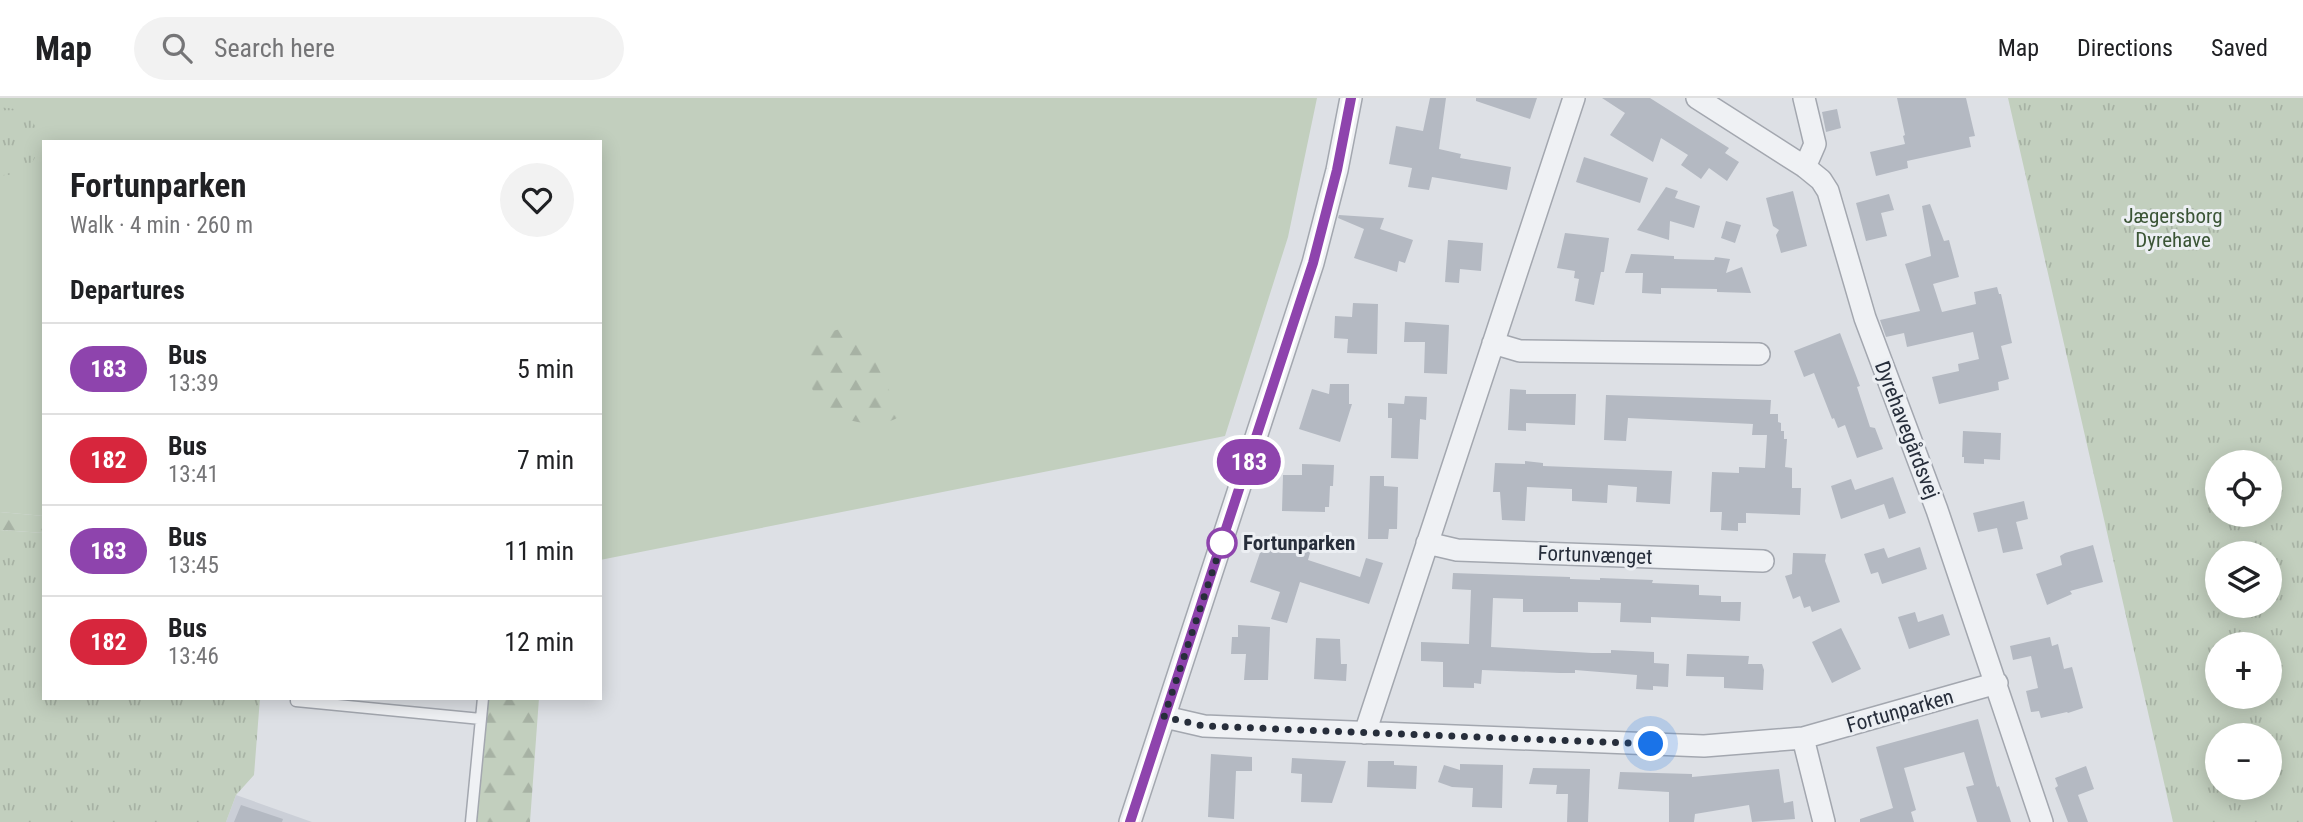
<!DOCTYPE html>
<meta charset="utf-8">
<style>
body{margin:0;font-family:"Roboto Condensed",sans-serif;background:#f2f2f2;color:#202124;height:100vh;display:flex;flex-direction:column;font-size:26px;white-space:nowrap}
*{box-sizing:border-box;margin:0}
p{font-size:23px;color:#757577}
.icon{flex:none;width:38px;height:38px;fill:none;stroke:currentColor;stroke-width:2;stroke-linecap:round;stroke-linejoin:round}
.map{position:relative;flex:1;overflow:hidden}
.drawer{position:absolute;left:42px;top:42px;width:560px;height:560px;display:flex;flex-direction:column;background:#fff;border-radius:0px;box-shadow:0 4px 18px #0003}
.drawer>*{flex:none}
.badge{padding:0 14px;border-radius:23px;font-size:24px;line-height:46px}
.buttons{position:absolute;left:2205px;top:352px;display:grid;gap:14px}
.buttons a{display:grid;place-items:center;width:77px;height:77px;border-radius:50%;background:#fff;box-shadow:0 4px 18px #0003;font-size:35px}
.you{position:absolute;width:35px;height:35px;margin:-18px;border:5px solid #fff;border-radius:50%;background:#1a73e8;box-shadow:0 0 0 10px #1a73e833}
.map>.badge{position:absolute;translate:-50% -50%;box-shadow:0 0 0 4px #fff}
h2{padding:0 28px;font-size:26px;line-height:63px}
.round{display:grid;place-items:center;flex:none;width:74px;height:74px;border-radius:37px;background:#f2f2f2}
.summary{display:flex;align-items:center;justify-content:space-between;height:119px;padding:0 28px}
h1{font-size:33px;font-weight:700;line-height:52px}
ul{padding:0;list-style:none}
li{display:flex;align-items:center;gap:21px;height:91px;padding:0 28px;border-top:2px solid #e0e0e0}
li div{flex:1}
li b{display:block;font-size:26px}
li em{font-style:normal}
li .badge{min-width:77px;font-weight:700;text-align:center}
header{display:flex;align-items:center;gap:42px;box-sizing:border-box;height:98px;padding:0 35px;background:#fff;border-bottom:2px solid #e0e0e0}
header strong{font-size:33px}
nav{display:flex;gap:38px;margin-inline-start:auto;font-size:24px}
.search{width:490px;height:63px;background:#f2f2f2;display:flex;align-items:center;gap:18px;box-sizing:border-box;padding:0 24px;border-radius:38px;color:#757577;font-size:26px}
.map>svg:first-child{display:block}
</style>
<header>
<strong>Map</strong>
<div class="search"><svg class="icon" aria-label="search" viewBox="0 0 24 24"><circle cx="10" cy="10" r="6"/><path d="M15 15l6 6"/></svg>Search here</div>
<nav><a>Map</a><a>Directions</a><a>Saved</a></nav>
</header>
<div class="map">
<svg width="2303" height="724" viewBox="0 0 2303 724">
<defs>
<pattern id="forest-firs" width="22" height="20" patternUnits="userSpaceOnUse" patternTransform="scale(1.75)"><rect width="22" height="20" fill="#c2cfbe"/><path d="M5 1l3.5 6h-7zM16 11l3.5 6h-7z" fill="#a7b2a4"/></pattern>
<pattern id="park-tufts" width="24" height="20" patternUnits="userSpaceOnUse" patternTransform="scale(1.75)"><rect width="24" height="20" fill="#c2cfbe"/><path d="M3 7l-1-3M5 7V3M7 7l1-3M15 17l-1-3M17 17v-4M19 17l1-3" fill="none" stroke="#a7b2a4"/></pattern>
</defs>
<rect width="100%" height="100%" fill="#dde0e5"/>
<path fill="#cbcfd7" d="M236,697l76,27h-86z"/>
<path fill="#c2cfbe" d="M0,0h1317l-29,139 -63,199 -625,124v-418h-556v374l-44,-4z"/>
<path fill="url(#forest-firs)" d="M844,230h15l42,87c-8,7 -15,7 -25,8 -48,5 -95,-50 -52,-88 5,-4 14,-5 20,-7z
M0,414l44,4v17l-44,-3z
M488,600h51l-9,124h-53z"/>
<path fill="url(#park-tufts)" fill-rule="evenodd" d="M2008,0h295v724h-130zM2217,364h53v52h-53zM2270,455v53h-53v-53zM2217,546h53v52h-53zM2217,637h53v53h-53z
M0,10c51,-4 52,71 0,67z
M0,432l44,3v165h216l-6,77 -18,20 -10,27h-226z"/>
<path fill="#b4b9c2" d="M1430,0h16l-7,51 22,5 -1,4 51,9 -4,23 -75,-13 -3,13 -21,-3 4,-19 -23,-4 7,-38 27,5z
M1476,0h61l-7,21 -54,-18z
M1602,0h48l79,50 -4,5 14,9 -12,19 -18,-13 -8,11 -20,-14 7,-10 -27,-17 -8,24 -43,-27 15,-22z
M1897,0h69l9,38 -6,1 2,10 -64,14 1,7 -32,8 -6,-24 35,-8 -2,-8 2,-1z
M1837,11l4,19 -15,4 -4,-20z
M1584,59l64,21 -8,25 -64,-21z
M1666,89l12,4 -3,7 25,8 -6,22 -24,-7 -1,19 -32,-10z
M1793,93l14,55 -26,7 -5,-18 3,-5 -6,-4 -7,-28z
M1889,96l5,16 -13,3 6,23 -21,5 -10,-38z
M1930,106l14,37 5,-1 10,37 -26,7 9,28 34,-8 -2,-12 23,-5 2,7h2l11,49 -11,3 8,33 -11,3 1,8 -60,14 -7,-27 27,-6 -1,-7 21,-5 -6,-27 -66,15 -3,-14 -18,4 -6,-17 40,-9 -15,-47 26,-8 -9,-50z
M1339,117l45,3 -4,11 33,11 -8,23 -6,-2 -2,11 -43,-14 10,-29 -26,-11z
M1726,123l15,4 -6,18 -14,-5z
M1565,135l44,5 -5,34h-3l-7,33 -19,-4 4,-22 -5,-1 1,-7 -18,-3z
M1448,142l35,3 -2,28 -21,-2 -1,14 -14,-1z
M1631,156l43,2v3l40,1 1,-3 15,2 -4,14 16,-6 9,26 -34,-1v-3l-56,-1v6l-19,-1 1,-20h-18z
M1353,205l25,1 -1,50 -30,-1 1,-14 -14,-1 1,-22 17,1z
M1405,224l44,3 -2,49 -23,-1 1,-31h-21z
M1840,235l20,53 -3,1 13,40 5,1 8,21 -26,9 -12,-33 -7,3 -4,-10 -2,1 -18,-46 -10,4 -10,-26z
M1330,286h19v20h3l-12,38 -41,-13 13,-40 17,5z
M1510,291l16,1v4h50l-1,31 -49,-2v8l-18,-1z
M1606,297l165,5 -1,14h8v8l3,1v8h3v8h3l-2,28 7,1v20h9l-1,27 -54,-2v10h-8v8l-17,-1 1,-18h-12l2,-40 27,1v-6l26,1 2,-33h-15l1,-11 -125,-6 -2,23 -22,-1z
M1405,298l22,1 -1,23 -6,-1 -2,40 -27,-1 1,-40h-4v-15l16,1z
M1963,333l38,2 -1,27 -16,-1v5l-20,-1v-6h-2z
M1525,363l18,2v3l129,5 -2,33 -34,-2 1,-15 -29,-2 -1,18 -35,-2v-12l-45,-2 -2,34 -23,-1 -2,-28h-7l2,-29 30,1z
M1302,366l32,1 -1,21h-3l-1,21h-4v5l-43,-1 1,-36h19z
M1370,378h14v10l14,1 -1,42h-8l-1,10h-20z
M1893,379l13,36 -17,6 -5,-15 -43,15 -10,-33 20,-7 4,11z
M2024,403l4,18 -12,3 7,27 -20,4 -6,-25 -19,4 -5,-19z
M1263,446l9,3v-3l40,2 -4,14 52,17 6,-19 17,5 -14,41 -69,-22 -13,41 -16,-4 9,-27 -30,-10z
M2093,447l10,37 -33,9 2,3 -25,11 -11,-31 26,-9 -2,-9 5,-3z
M1920,449l7,22 -45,15 -4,-12 -7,2 -7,-20 20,-6 4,10z
M1793,455l33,1 -1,7 15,41 -28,10 -2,-6 -6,2 -4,-12 -7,3 -8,-23 7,-2z
M1453,475l117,4v2l30,1v-2l53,2 -1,3 47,2v10l22,1v6h20l-1,19 -89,-4v6l-31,-1 1,-19 -43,-1v10h-55v-13l-30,-1 -2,49 101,6h19v-3l43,2v11l15,1 -1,23 -15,-1v4l-17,-1 1,-14 -62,-5v3h-15l-78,-3 -1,14 -7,-1v5l-31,-1v-25l-22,-1v-19l48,2 2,-54 -19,-1z
M1915,514l3,10 25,-8 7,21 -41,14 -11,-32z
M1238,527l32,2 -2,53h-24l2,-26h-15l1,-17h6z
M1841,530l20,41 -29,14 -20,-41z
M2050,539l2,9 6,-2 6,25 8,-2 11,41 -15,5 -1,-1 -26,6 -2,-7 -8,1 -5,-21 12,-3 -7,-32 -18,4 -3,-14z
M1316,540l24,1 1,25h6l-1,17 -32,-2z
M1687,556l62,2 -1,8h14l2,6 -1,20 -39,-2v-11l-38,-1z
M1978,621l19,68 2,-1 12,36h-34l-11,-35 8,-2 -10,-33 -60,16 12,42 -5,2 3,10h-54v-3l33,-11 -17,-61z
M1211,656l41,3v14h-16l-2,48 -26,-2z
M1292,660l54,3 -14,42 -31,-1 1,-28 -11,-1z
M1368,663h26v4l23,1 -1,23 -49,-2z
M1460,666l43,1 -1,43 -30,-1 1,-19 -21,-1 -14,-5 6,-17 16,5z
M2086,668l8,23 -16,6 10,27h-20l-13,-34 3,-2 -3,-8z
M1533,670l57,1 -2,53h-21l1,-28h-12l1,-9 -28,-1z
M1779,671l5,34 9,-2 2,18 -43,3 -3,-17 -54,9 -1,8h-25v-30l-51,-3 2,-17 72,2v3z
M241,707l42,14 -1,3h-48z"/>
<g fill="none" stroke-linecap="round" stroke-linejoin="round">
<g stroke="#a3a7af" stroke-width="13">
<path id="lane" d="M296,600v3l185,18
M471,724l12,-124"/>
</g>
<g stroke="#a3a7af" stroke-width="24">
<path id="street" d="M1697,0l108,69 16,13 7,11 37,127 72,192 105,312
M1804,0l11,46 -10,23
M1493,245l27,8 239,3
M1427,445l30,7 306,11
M1165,619l39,9 500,20 99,-8 194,-55
M1365,635l209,-635
M1803,640l21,84
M1130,724l183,-559 24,-93 14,-72"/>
</g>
<use href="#lane" stroke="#eff1f4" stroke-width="10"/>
<use href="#street" stroke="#eff1f4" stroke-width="21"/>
</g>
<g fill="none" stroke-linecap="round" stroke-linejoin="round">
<g stroke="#fff" stroke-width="16">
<path id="line" d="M1130,724l183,-559 24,-93 14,-72"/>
</g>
<use href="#line" stroke="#8e44ad" stroke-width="10"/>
<path stroke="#272e3b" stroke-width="7" stroke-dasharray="0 12.6" d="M1222,445l3,-9 -61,183 40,9 447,18"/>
</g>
<circle fill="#fff" stroke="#8e44ad" stroke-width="3.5" cx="1222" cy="445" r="14"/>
<g text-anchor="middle" stroke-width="6" stroke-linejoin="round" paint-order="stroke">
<g font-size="21" fill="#3b5536" stroke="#eceff3">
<text x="2173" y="125">Jægersborg<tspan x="2173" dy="24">Dyrehave</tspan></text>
</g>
<g font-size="21" fill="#272e3b" stroke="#eceff3">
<text transform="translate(1907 332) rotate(69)" y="7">Dyrehavegårdsvej</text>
<text transform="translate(1595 457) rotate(2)" y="7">Fortunvænget</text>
<text transform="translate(1900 613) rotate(-16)" y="7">Fortunparken</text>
</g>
<g font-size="21" font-weight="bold" fill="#272e3b" stroke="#eceff3" text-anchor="start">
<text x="1243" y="452">Fortunparken</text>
</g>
</g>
</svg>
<div class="buttons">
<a><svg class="icon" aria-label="locate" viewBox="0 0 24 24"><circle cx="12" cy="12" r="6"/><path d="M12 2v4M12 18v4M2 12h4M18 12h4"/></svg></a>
<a><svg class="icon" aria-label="layers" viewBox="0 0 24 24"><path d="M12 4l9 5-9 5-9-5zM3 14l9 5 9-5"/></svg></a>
<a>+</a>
<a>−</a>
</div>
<div class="you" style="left:1651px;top:646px"></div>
<b class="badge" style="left:1249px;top:364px;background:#8e44ad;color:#fff">183</b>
<section class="drawer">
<div class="summary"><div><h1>Fortunparken</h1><p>Walk · 4 min · 260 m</p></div><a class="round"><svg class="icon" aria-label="heart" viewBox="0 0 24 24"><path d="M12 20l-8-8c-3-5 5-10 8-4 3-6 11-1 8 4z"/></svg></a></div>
<h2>Departures</h2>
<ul>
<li><span class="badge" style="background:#8e44ad;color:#fff">183</span><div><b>Bus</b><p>13:39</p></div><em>5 min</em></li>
<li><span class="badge" style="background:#d7263d;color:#fff">182</span><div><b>Bus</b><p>13:41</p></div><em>7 min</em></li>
<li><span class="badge" style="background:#8e44ad;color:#fff">183</span><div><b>Bus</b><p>13:45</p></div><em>11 min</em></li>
<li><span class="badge" style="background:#d7263d;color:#fff">182</span><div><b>Bus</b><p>13:46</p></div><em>12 min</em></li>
</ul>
</section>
</div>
